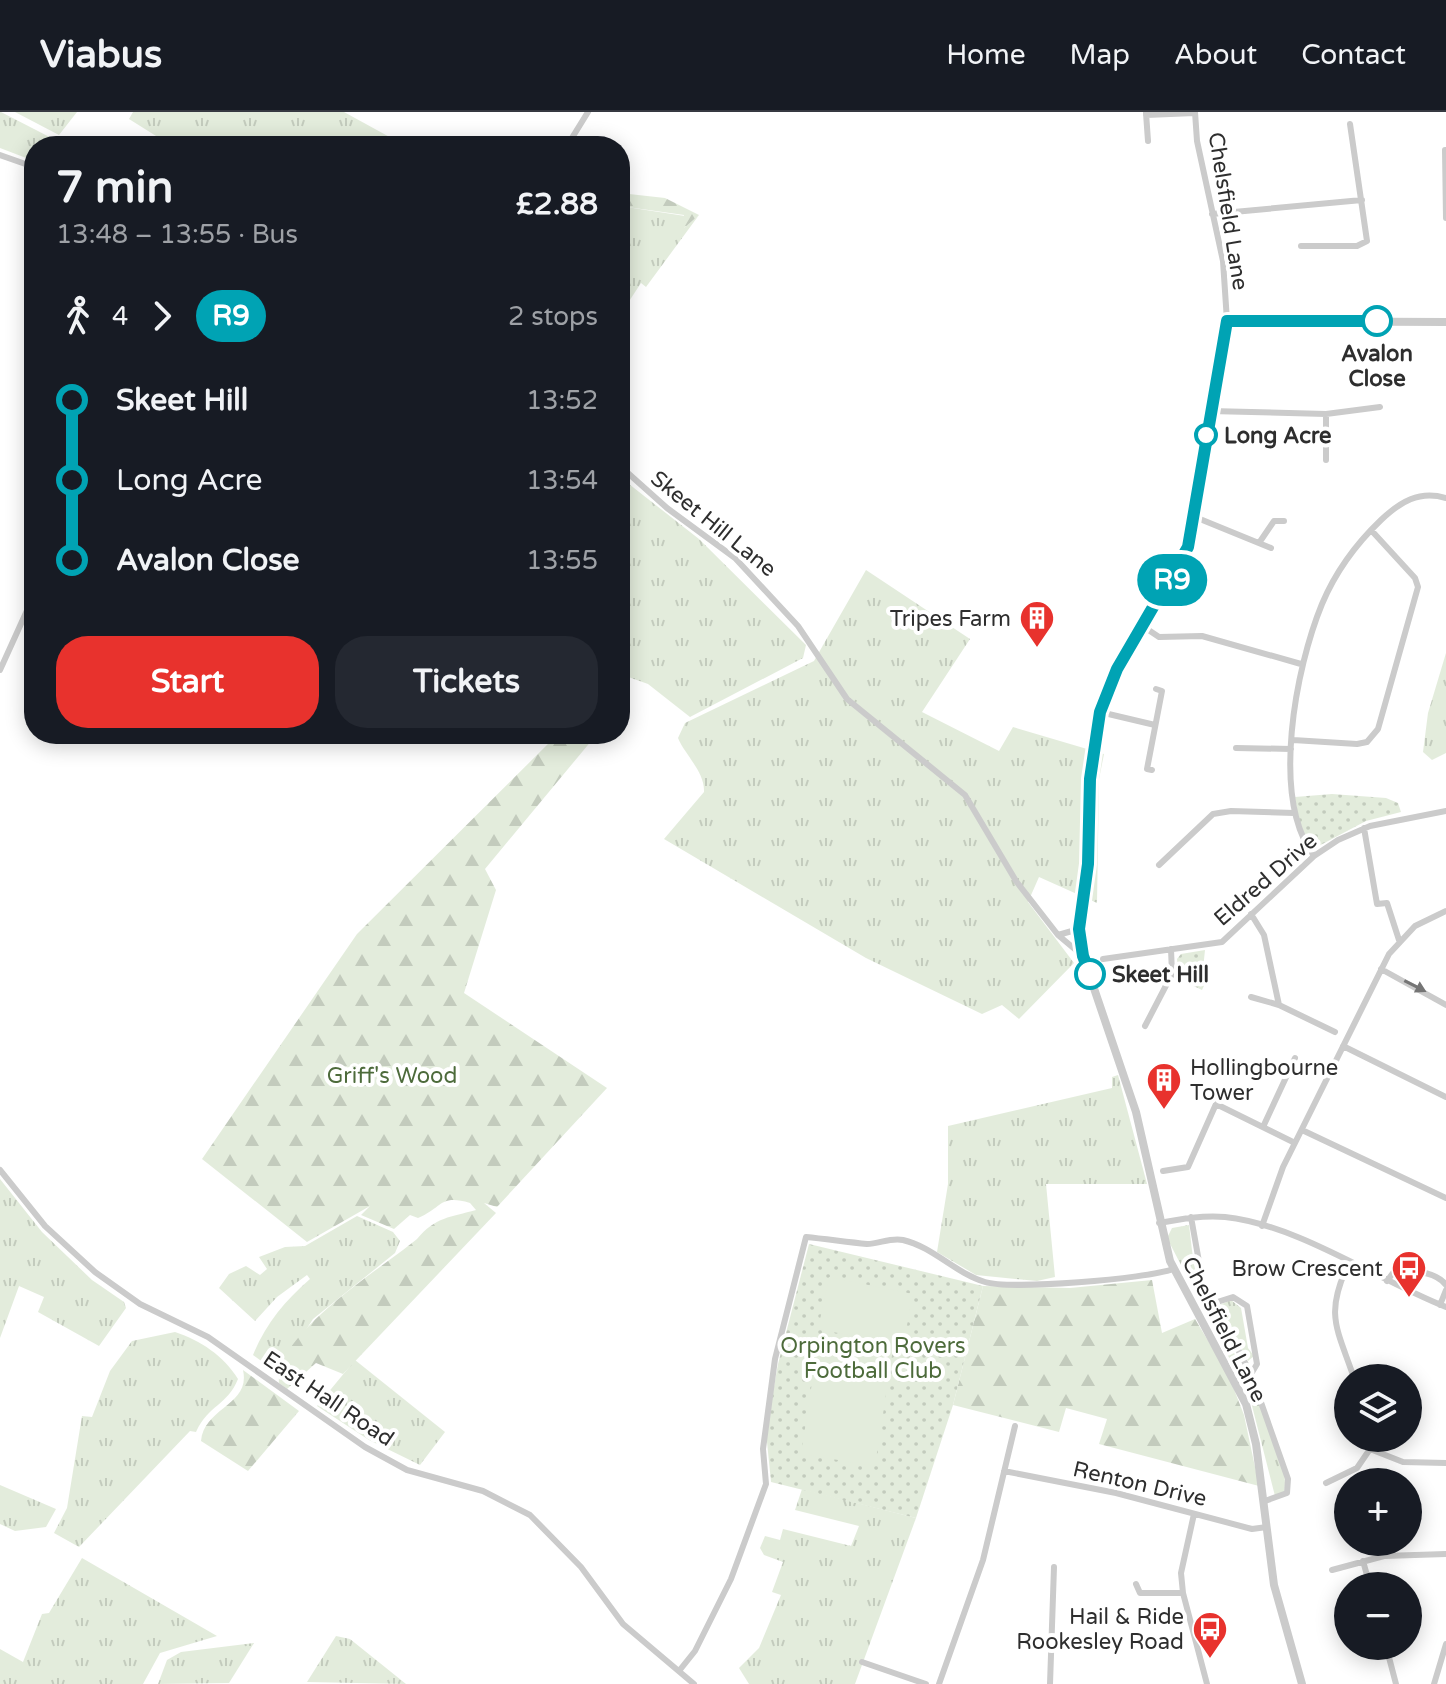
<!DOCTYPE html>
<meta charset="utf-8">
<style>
body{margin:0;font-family:"Varela Round",sans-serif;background:#242831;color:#f1f3f6;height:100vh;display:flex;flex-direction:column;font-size:30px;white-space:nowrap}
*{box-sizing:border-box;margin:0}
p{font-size:26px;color:#9ea1a6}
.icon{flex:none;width:44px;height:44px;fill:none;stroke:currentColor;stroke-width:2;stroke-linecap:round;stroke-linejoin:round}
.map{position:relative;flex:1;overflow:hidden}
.sheet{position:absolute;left:24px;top:24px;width:606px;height:608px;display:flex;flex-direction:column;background:#171b24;border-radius:32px;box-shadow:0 4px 20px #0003}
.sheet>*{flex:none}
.badge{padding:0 16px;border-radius:26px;font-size:28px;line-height:52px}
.buttons{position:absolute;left:1334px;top:1252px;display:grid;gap:16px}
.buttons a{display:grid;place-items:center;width:88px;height:88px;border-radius:50%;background:#171b24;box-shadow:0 4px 20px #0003;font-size:40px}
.map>.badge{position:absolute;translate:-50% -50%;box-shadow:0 0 0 4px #fff}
.legs{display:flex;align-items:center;gap:12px;height:88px;padding:0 32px;font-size:26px}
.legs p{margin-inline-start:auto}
.head{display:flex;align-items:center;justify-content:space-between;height:136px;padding:0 32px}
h1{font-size:44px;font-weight:700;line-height:60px}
.cta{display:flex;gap:16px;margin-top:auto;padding:16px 32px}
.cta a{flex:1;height:92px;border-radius:32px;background:#e8322d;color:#fff;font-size:32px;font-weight:700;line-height:92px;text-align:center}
.cta a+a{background:#242831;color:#f1f3f6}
ul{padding:0 32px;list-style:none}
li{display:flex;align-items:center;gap:28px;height:80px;font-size:30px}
li i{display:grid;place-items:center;width:12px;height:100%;margin:0 10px;background:currentColor}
li i::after{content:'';width:20px;height:20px;margin:-10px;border:6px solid;border-radius:50%;background:#171b24}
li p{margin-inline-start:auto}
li:first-child i{background:linear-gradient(#0000 50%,currentColor 0)}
li:last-child i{background:linear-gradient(currentColor 50%,#0000 0)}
header{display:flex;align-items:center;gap:48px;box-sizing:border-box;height:112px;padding:0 40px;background:#171b24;border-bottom:2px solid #363941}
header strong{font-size:38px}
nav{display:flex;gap:44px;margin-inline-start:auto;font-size:28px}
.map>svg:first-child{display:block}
</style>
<header>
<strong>Viabus</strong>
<nav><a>Home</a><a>Map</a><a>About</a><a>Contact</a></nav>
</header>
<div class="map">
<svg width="1446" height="1572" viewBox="0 0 1446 1572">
<defs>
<pattern id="grass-tufts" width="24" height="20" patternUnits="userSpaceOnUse" patternTransform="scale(2)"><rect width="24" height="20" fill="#e3ecdc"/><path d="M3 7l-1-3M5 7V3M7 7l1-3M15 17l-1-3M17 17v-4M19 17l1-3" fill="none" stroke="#c3cbbd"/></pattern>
<pattern id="forest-firs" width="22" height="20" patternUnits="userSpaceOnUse" patternTransform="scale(2)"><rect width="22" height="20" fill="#e3ecdc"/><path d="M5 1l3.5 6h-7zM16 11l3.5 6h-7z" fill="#c3cbbd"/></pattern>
<pattern id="park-dots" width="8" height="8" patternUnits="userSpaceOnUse" patternTransform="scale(2)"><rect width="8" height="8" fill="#e3ecdc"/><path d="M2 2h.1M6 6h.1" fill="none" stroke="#c3cbbd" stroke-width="1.8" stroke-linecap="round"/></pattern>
</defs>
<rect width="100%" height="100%" fill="#fff"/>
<path fill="url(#grass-tufts)" d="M0,0h1l66,34h-33v15l-34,-13z
M15,0h62l-18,23z
M133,0h211l62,34h-234l-43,-27z
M620,94l65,10 -1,12 15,-13 -53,72 -5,-4 -21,32z
M620,365l79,62 107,106 -3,13 -113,59 -42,-33 -28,-10z
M866,458l104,69 -48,73 77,39 14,-24 91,27 -5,25 -2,124 -58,-26 -11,25 46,61 -55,56 -17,-14 -20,9 -116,-56 -202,-119 40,-47c1,-20 -19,-37 -26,-54l7,-15 129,-62z
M1446,541v100l-14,7 -9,-8 5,-39z
M1118,963l29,109h-101l9,93 -18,4 -61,-6 -39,-23 11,-68v-58l164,-38v-11z
M0,1067l42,53 50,48 32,22 2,6 -27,38 -61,-34 6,-15 -25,-11 -19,52z
M357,1104l36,16 7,9 -5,12 -82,66 -35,54 -25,-18c13,-32 32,-54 57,-76l-3,-4 -30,22 -22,24 -36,-33 10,-14 17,-8 14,9 7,-6 -8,-12 26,-10 20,-1z
M1189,1113c3,22 4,47 13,67 20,45 92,153 82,200l-9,4 -25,-98 -83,-160 5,-10z
M1231,1188l10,8 7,40 6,8 -6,5 -31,-55z
M175,1220c26,9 48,23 63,47 -11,27 -29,25 -42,53l-6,-1 -111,116 -25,-14 13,-25 15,-92 10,1 18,-46 22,-30z
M355,1248l90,72 -25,33 -51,-25 -52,-34z
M0,1373l56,24 -10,18 -31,4 -15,-7z
M802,1377l114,29 -61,166h-106l-10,-16 20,-20 22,-53 -9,-3 11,-30 -19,-7 -4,-7 5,-12 15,4 3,-11 68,17 8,-20 -64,-16z
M82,1446l135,78 -57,17 -17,31h-143v-35l23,13 19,-48 7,-1z
M336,1524l14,3 56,45 -99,-2z
M254,1531l-25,40 -71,1 9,-24 14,-8z"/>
<path fill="url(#forest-firs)" d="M620,81l45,5 34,17 -16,14 1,-14 -64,-9z
M558,622h39l-112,135 11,21 -32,103 143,95 -110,119 -13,-4 12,10 -153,161 -27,-11 -29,26 -8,-6c-5,-49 103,-115 138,-144 18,-22 34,-22 59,-29l-6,-7c-31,-9 -27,5 -52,15l-8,-3 -16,14 -33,-14 9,-9 -63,36 -105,-83 155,-225z
M1152,1168l10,53 33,-14 33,55 16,41 15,71 -160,-42 8,-25 -41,-11 -7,24 -106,-27 30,-119 87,2z
M243,1258l56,41 -51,60 -47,-30c3,-34 50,-36 42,-71z"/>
<path fill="url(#park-dots)" d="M1332,682l54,4 12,5 3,9 -35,9 -53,28 -14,-25 -4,-27z
M1205,838l-2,19 5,8 -6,13 -23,-11 -2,-20 4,-5z
M809,1132l174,42 -30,119 -37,113 -145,-36 -5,-50 12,-68z"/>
<path fill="#e3ecdc" d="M829,1165l84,17 -10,52 -85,-17z
M819,1225l74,12 -18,117 -74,-12z"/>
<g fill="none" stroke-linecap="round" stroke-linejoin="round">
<path stroke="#cbcbcb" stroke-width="6" d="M1195,0l2,29 26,120 4,60
M1146,1l2,28
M1146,3l49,-2
M567,34l21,-34
M1445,38l1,68
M0,43l34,12
M1212,102l150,-14
M1301,134h56l10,-5 -17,-117
M1210,299l116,3 54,-7
M1326,348v-46
M620,354l47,42 68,50 63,68 49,73 118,96 51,86 42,54 25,21
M1195,405l76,31
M1259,431l15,-22h10
M1144,515l15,10 43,-1 99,28
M0,558l34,-75
M1100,600l55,13
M1293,628l64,4 10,-2 11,-13 40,-142 -3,-9 -44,-48
M1236,636l55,1
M1152,658l-5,-1 15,-78 -6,-2
M1364,716l13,76 10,-1 12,37
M1314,744c-44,-58 -18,-189 8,-252 13,-31 35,-61 59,-84 19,-18 38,-30 65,-22
M1159,753l54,-51 18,-3 63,2
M1251,802l13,21 15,70 56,27
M1058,823l21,-6
M1103,847l119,-17 92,-86 24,-16 32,-14 76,-15
M1381,857l65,36
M1251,885l28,8
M1145,914l27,-52 -1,-25
M1343,934l103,51
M1263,1015l32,-69
M1302,1018l144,68
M0,1058l45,56 50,46 45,32 68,33 157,110 42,23 76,21 47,24 51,52 42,57 71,60
M1163,1059l25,-4 28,-63 79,39
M1191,1105l12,67 48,90
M1159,1111c22,-4 44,-8 66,-6 74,8 152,63 221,90
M1262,1114l21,-59 106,-213 26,-28 31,-15
M1349,1151c-25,51 -12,65 5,115
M1387,1169l9,-12c16,1 41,3 50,16
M1211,1192l22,-7 14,9 10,58 -6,10 37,105 -1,14 -22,8
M1440,1193l6,-15
M1370,1326v11l33,13 43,1
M1004,1359l112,22 136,36 15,-2
M1326,1371l31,-15 13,-19
M1194,1402l-13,59 2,20 24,91
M1363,1449l7,25
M1332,1458l52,-14 62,-2
M1136,1472l4,9h43
M1386,1534l10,38
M862,1550l64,22
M679,1559l16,-20 36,-72 35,-95 -3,-35 12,-90 31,-122c20,2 41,5 61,7 12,0 24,-7 36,-4 30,7 52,33 82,42 25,8 162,-3 188,-13
M939,1572l44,-124 32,-134
M1050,1572l4,-117
M1434,1572l12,-40"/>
<path stroke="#cbcbcb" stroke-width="8" d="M1302,1572l-28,-99 -18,-141 -10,-40 -76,-143 -34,-149 -53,-156 -4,-27 9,-65 2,-85 10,-67 17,-43 71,-122 39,-226 219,1"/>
</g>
<defs><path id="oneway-solid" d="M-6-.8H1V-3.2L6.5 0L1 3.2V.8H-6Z" transform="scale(2)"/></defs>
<use fill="#757575" href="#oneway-solid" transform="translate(1415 874) rotate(27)"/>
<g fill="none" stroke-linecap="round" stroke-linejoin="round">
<g stroke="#fff" stroke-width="18">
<path id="line-1" d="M1090,862l-7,-18 -4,-27 9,-65 2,-85 10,-67 17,-43 71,-122 39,-226h150"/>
</g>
<use href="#line-1" stroke="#00a3b4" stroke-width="12"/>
</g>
<defs>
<g id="building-pin" transform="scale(1.8)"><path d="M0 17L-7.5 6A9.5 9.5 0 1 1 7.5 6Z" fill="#e8322d" stroke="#fff"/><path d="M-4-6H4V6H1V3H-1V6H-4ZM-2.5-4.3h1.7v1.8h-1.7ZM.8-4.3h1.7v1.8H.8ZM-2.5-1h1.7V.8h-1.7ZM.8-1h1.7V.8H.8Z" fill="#fff"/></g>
<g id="bus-pin" transform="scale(1.8)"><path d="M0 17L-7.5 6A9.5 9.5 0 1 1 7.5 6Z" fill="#e8322d" stroke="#fff"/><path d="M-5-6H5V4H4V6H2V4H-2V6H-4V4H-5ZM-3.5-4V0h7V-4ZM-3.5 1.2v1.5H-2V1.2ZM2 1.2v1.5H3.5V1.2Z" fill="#fff"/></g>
</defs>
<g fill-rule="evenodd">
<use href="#building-pin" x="1037" y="506"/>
<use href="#building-pin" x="1164" y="968"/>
<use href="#bus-pin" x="1409" y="1156"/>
<use href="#bus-pin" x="1210" y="1517"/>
</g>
<g fill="#fff" stroke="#00a3b4" stroke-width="4">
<circle cx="1377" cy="209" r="14"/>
<circle cx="1206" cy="323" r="10"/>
<circle cx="1090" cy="862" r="14"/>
</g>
<g text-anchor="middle" stroke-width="8" stroke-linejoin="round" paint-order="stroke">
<g font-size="22" fill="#2e2e2e" stroke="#fff">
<text transform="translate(1229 99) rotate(81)" y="8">Chelsfield Lane</text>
<text transform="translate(714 411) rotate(39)" y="8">Skeet Hill Lane</text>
<text transform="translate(1265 767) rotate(-41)" y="8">Eldred Drive</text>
<text transform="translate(1225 1217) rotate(63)" y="8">Chelsfield Lane</text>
<text transform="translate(329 1286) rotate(34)" y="8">East Hall Road</text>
<text transform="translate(1140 1371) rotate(13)" y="8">Renton Drive</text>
</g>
<g font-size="22" font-weight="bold" fill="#2e2e2e" stroke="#fff" text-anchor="start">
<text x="1377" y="249" text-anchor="middle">Avalon<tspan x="1377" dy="25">Close</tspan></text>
<text x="1224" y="331">Long Acre</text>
<text x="1112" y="870">Skeet Hill</text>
</g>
<g font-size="22" fill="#2e2e2e" stroke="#fff" text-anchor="end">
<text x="1011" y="514">Tripes Farm</text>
<text x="1190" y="963" text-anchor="start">Hollingbourne<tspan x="1190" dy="25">Tower</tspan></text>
<text x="1383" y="1164">Brow Crescent</text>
<text x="1184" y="1512">Hail &amp; Ride<tspan x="1184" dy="25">Rookesley Road</tspan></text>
</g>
<g font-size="22" fill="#4d6b3b" stroke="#fff">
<text x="392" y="971">Griff's Wood</text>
<text x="873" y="1241">Orpington Rovers<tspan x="873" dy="25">Football Club</tspan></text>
</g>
</g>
</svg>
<div class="buttons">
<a><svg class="icon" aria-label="layers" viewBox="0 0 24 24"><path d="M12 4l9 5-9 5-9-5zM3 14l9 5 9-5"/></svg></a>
<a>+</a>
<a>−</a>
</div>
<b class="badge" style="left:1172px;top:468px;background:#00a3b4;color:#fff">R9</b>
<section class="sheet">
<div class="head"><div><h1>7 min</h1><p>13:48 – 13:55 · Bus</p></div><b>£2.88</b></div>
<div class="legs"><svg class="icon" aria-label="walk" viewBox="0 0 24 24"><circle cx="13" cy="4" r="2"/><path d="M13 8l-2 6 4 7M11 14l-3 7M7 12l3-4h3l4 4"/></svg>4<svg class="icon" aria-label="forward" viewBox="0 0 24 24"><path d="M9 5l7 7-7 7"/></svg><b class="badge" style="background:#00a3b4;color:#fff">R9</b><p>2 stops</p></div>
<ul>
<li><i style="color:#00a3b4"></i><b>Skeet Hill</b><p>13:52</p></li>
<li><i style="color:#00a3b4"></i><span>Long Acre</span><p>13:54</p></li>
<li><i style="color:#00a3b4"></i><b>Avalon Close</b><p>13:55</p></li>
</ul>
<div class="cta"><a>Start</a><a>Tickets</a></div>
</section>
</div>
